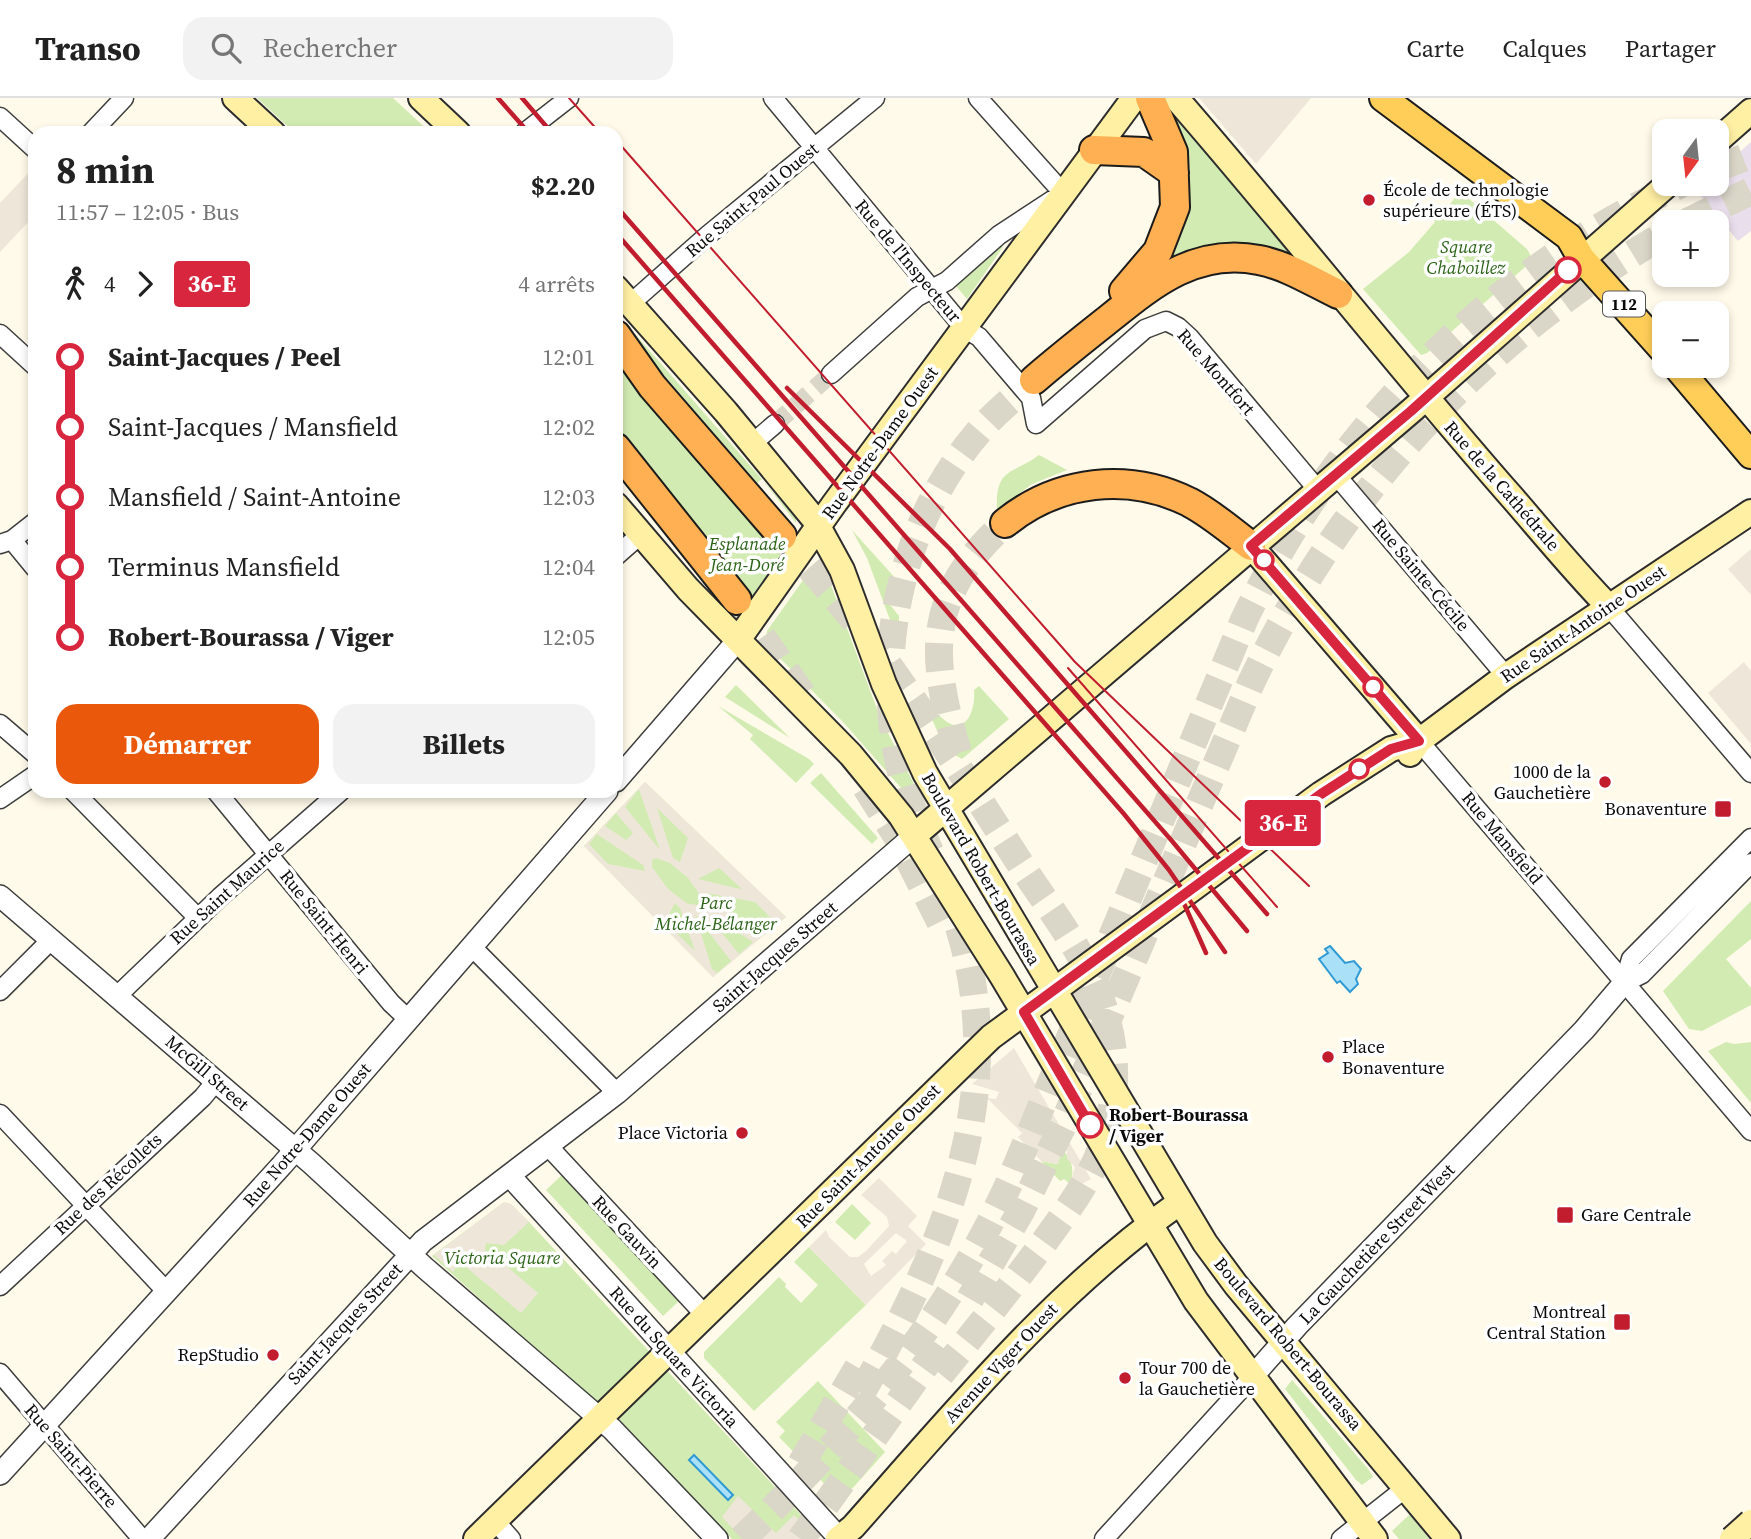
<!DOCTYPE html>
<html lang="fr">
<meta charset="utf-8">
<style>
body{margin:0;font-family:"Source Serif 4",serif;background:#f2f2f2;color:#222;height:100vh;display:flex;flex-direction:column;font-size:26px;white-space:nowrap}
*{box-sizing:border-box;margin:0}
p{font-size:23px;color:#767676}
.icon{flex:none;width:38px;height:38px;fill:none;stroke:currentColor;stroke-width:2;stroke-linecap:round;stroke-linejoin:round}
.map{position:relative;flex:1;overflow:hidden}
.sheet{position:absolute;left:28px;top:28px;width:595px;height:672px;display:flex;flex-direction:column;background:#fff;border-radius:21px;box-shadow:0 4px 10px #0003}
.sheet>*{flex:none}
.badge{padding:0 14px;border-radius:5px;font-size:24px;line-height:46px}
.needle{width:46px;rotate:195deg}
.tools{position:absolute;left:1652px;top:21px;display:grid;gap:14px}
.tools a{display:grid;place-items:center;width:77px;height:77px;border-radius:14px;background:#fff;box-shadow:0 4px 10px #0003;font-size:35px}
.map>.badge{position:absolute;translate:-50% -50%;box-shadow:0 0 0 4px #fff}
.legs{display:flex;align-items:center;gap:10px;height:77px;padding:0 28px;font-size:23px}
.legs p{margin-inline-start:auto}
.summary{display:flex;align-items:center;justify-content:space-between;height:119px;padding:0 28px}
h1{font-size:38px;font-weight:700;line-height:52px}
.action{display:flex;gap:14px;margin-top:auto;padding:14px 28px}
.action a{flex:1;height:80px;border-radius:21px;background:#ea580c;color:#fff;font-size:28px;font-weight:700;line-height:80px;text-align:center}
.action a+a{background:#f2f2f2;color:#222}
ul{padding:0 28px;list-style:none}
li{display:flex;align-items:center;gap:24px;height:70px;font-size:26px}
li i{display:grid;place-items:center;width:10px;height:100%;margin:0 9px;background:currentColor}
li i::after{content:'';width:18px;height:18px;margin:-9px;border:5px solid;border-radius:50%;background:#fff}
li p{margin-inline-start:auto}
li:first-child i{background:linear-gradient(#0000 50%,currentColor 0)}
li:last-child i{background:linear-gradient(currentColor 50%,#0000 0)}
header{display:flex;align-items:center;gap:42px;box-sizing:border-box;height:98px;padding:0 35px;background:#fff;border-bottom:2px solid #e0e0e0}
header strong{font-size:33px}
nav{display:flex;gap:38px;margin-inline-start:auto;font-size:24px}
.search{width:490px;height:63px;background:#f2f2f2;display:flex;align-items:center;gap:18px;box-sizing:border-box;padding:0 24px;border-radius:21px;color:#767676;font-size:26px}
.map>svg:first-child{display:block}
</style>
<header>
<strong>Transo</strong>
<div class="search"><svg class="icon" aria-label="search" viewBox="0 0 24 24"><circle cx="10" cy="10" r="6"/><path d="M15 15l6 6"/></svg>Rechercher</div>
<nav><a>Carte</a><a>Calques</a><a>Partager</a></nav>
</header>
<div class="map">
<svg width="1751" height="1441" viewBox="0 0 1751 1441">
<rect width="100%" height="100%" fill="#fffae9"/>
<path fill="#e9deeb" d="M1751,44v89l-13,10 -42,-51 7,-6h14v-12z"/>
<path fill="#d2ebb2" d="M257,0h136l38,35h-136z
M1169,10l129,152 -133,4 23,-72 -1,-27z
M1460,93l67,58 6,11 -106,93 -6,2 -58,-66 46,-37 26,-30 -3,-6 6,-8 5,5z
M1000,146l3,3 -36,52 -12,-14z
M629,229l167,191v5l-34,-44 -5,4 -131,-152z
M616,254l181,180 -50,72 -4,-10 -127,-162z
M1039,357l28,15 -35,14 -35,26c-2,-43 15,-35 42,-55z
M852,432l45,50 1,11 -11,10 12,15v14l6,11 -6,3 -32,-86z
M817,470l8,4 4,8 51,137 42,83 -5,6 -74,-84 -78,-79 2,-12 41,-58z
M736,587l54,53 -65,-41z
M979,588l30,33 -47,40 -9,-5 -7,-11 -3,1 -12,-27 7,-3c23,26 38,2 36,-24z
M718,608l91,53 5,5 -18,19 -46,-44 3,-4z
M821,675l57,65 -6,6 -62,-61z
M645,684l141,135 -73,60 -129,-131z
M1751,803v38l-25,20 25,29v17l-49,26 -13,-2 -26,-38z
M1726,944l8,2 17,-2v61l-43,-52z
M1048,1042c20,10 29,24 22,44l-6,-5 -4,2 -19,-20 16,3 -10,-19z
M562,1077l117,126 -16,15 -117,-126z
M504,1104l7,2 18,18 286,308v9h-83l-102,-106 -198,-177z
M852,1106l19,19 -16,17 -20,-18z
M809,1149l57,58 -112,106 -50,-53v-6l75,-75 7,7 -1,3 16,16 17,-18 -24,-23z
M1292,1282l77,90 4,7 -11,8 -6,-5 -71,-91z
M818,1283l67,71 -44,49 -62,-64 6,-6 -9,-9z
M1410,1416l19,25h-30l-7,-8z"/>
<path fill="#eee7d9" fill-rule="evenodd" d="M1199,0h112l-55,66z
M33,70l2,47 -35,37v-49z
M1751,451v46l-23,-26z
M1744,564l7,9v73l-43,-51z
M645,684l141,135 -73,60 -129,-131zM638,692l2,2 20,58 -35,-43zM657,710l31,30 -8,24 -7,-4zM616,715l17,20 -7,7 -21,-14zM597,736l46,31 2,6 -37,-7 -19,-20zM656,760l14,5 18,15 10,14 2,13 -12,-1 -20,-15 -16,-22v-7zM719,770l22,20 -1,1 -42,-10zM707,795l48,9 20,20 -15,13 -51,-36zM675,805l5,5 15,43 -30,-29zM695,816l36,47 -14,12 -5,-4zM727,827l26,17 -14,12 -18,-22z
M1014,950l77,131 -17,9 -4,-4 5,-17 -8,-8v-8l-19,-10 1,8 12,5 -3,10 -17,-3 -23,-24 4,-4 -35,-35 9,1 3,-7 -27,-8z
M879,1080l38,38 -9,10 18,18 -60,61 -57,-58 17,-17 3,7 21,20h8l8,-6 23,-25 -2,-9 -26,-22zM896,1135l11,8 -11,13 -4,-3 -10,10 4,4 -15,11 -7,-12z
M504,1104l7,2 18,18 -25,23 -18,-2 -3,19 22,3 33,28 -17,20 -61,-51 -7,10 -19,-17z
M738,1398l38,37 18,-18 18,19 -5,5h-64l-21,-22z"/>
<path fill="#abe0f9" stroke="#2f9ad3" stroke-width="2" d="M1330,848l15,17 9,-2 7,8 -5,10 2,5 -8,8 -10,-11 -3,2 -18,-24 9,-6 -3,-4z
M694,1357l39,40 -5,5 -39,-40z"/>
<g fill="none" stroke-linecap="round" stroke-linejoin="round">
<path stroke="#dad6c8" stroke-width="18" stroke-dasharray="18 9" stroke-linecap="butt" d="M775,326l56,-50"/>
<path stroke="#dad6c8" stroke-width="28" stroke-dasharray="28 14" stroke-linecap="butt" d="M1717,70l34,-13
M1687,124l64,-31
M782,438c35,39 70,79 101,122 49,67 93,137 138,207 29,45 66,90 82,141 13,40 15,84 4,125 -12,44 -39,78 -65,114 -35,47 -71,92 -108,137
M738,505l69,98
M958,655c-29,-98 -33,-157 47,-230
M866,689l32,51 46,91
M930,754c-11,-26 -22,-53 -29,-80 -28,-115 -2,-246 75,-337 17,-21 38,-37 58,-55
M970,1201l51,-88 42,-86 188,-442c89,-189 232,-345 413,-448
M862,1294c87,-153 156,-318 87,-493
M801,1366l59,-100
M742,1441c112,-107 210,-224 272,-367l230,-552c91,-192 244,-346 437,-436
M801,1441l141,-197"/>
<g stroke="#3e3e3e" stroke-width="21">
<path id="minor" d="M773,0l191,230 15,9 52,61 5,26 109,-95 21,-8 12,6 12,11 128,152
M0,19l35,32
M91,35l33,-35
M524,35l45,-35
M630,206l78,-69 167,-137
M0,236l35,32
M831,276l86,-77 30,-16 52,-46 64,-42 -85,-95
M753,345l22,-19
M1336,377l170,201
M12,442l23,28
M0,446l12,-4 23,-18
M616,458l25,-22
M1609,509l142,166
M0,626l35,30
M1419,643l332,390
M73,693l125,127
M216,693l175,212 17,16
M0,701l35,-24
M471,848l146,147
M1624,885l7,-24 120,-121
M1624,885l18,-9 109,-111
M0,893l51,-51
M117,898l103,-99 121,-106
M0,1016l167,178
M548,1048l158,170
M0,1188l203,-189 13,-16
M0,1275l142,166
M495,1423l16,18
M1104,1441l149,-163
M1341,1441l66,-52"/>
</g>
<g stroke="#3e3e3e" stroke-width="24">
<path id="tertiary" d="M616,683l122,-141
M0,798l312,268 113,104 187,161 105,110
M510,1078l330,363
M1253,1278l44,-50 287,-296 40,-47
M0,1376l282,-309 325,-374
M149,1441l274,-298 194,-148 298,-258"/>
</g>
<g stroke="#2d2d2d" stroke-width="28">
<path id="secondary" d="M235,0l38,35
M421,0l37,35
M1176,0c114,131 220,267 334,397 33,38 64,76 99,112
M1717,43l34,-30
M616,190l110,124 88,107 28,51 42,114 41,89 280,470 31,42 212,254
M616,407l72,84 163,166 50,61 101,160 194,325 179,238
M1251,448l168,195
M738,542l96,-136 300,-406
M1410,656l9,-13 87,-65 245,-164
M915,737l496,-424 257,-227
M476,1441l515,-502 330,-243 70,-45 28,-8
M838,1441l15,-12c102,-115 200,-235 326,-324"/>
</g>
<g stroke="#1c1c1c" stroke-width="30">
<path id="primary" d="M1383,0l186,139 12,21 83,93
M1676,268l75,89"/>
</g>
<g stroke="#1c1c1c" stroke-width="32">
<path id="trunk" d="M1094,52l50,2 30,21
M1124,193l34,-40 17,-44 -2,-55 -23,-54
M616,237l36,51 130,150
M1034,282c23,-20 47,-39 71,-58 46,-37 90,-75 154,-62 27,5 54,22 79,34
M616,350l121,152
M1005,425c53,-43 123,-51 184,-21 23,12 42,29 62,44"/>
</g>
<use href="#minor" stroke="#fff" stroke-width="18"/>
<use href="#tertiary" stroke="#fff" stroke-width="21"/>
<use href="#secondary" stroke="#fff0a4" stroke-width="24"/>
<use href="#primary" stroke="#ffce59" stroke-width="26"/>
<use href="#trunk" stroke="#feb052" stroke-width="28"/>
<path stroke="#c11d2e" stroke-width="2" d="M569,0l31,35
M616,42l459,522 234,224
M1068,570l209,239"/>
<path stroke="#c11d2e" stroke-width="4.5" d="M498,0l31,35
M522,0l30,35
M616,108l556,635 75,90
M616,135l508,581 45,56 56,82
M787,290l163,161 317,365
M1182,801l24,54"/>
<g stroke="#2d2d2d" stroke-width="28" stroke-linecap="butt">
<path id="secondary-bridge" d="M1732,1441l19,-17"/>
</g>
<use href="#secondary-bridge" stroke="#fff0a4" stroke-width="24"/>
</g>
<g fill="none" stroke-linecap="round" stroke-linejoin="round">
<g stroke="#fff" stroke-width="16">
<path id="line-1" d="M1090,1027l-66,-113 297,-218 70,-45 28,-8 -168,-195 160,-135 157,-141"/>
</g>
<use href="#line-1" stroke="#d7263d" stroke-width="10"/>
</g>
<g fill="#c11d2e" stroke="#fff" stroke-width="2.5">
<circle cx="1369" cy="102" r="7"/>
<circle cx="1605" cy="684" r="7"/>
<rect x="1714" y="702" width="18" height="18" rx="3.5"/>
<circle cx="1328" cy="959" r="7"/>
<circle cx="742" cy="1035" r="7"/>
<rect x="1556" y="1108" width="18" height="18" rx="3.5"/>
<rect x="1613" y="1215" width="18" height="18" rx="3.5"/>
<circle cx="273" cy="1257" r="7"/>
<circle cx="1125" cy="1280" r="7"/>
</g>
<g fill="#fff" stroke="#d7263d" stroke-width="3.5">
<circle cx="1568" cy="172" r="12"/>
<circle cx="1264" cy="462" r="9"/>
<circle cx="1373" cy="589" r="9"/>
<circle cx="1359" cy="671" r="9"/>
<circle cx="1090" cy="1027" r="12"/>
</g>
<g text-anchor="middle" stroke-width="7" stroke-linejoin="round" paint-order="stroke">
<rect fill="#fff" stroke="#545454" stroke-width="2" x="1603" y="193.5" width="42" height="25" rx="5"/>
<g font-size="16" font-weight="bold" fill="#0b0b0b">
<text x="1624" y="212">112</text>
</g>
<g font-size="18" fill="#0b0b0b" stroke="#fff" text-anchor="end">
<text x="1383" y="98" text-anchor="start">École de technologie<tspan x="1383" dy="21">supérieure (ÉTS)</tspan></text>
<text x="1591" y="680">1000 de la<tspan x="1591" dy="21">Gauchetière</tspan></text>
<text x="1707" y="717">Bonaventure</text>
<text x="1342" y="955" text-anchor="start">Place<tspan x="1342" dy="21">Bonaventure</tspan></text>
<text x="728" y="1041">Place Victoria</text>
<text x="1581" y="1123" text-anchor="start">Gare Centrale</text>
<text x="1606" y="1220">Montreal<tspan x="1606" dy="21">Central Station</tspan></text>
<text x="259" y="1263">RepStudio</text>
<text x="1139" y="1276" text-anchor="start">Tour 700 de<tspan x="1139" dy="21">la Gauchetière</tspan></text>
</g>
<g font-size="18" fill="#0b0b0b" stroke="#fff">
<text transform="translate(752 102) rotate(-40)" y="6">Rue Saint-Paul Ouest</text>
<text transform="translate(908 163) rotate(50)" y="6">Rue de l'Inspecteur</text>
<text transform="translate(1216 274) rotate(49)" y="6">Rue Montfort</text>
<text transform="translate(880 345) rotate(-54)" y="6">Rue Notre-Dame Ouest</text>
<text transform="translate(1502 388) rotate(49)" y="6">Rue de la Cathédrale</text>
<text transform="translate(1421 477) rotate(50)" y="6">Rue Sainte-Cécile</text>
<text transform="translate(1583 526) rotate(-34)" y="6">Rue Saint-Antoine Ouest</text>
<text transform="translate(1502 740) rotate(50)" y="6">Rue Mansfield</text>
<text transform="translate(981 771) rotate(60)" y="6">Boulevard Robert-Bourassa</text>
<text transform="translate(227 794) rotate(-42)" y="6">Rue Saint Maurice</text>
<text transform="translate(324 824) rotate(51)" y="6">Rue Saint-Henri</text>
<text transform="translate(775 859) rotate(-41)" y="6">Saint-Jacques Street</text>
<text transform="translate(207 975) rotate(41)" y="6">McGill Street</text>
<text transform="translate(307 1037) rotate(-49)" y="6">Rue Notre-Dame Ouest</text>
<text transform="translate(868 1058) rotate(-45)" y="6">Rue Saint-Antoine Ouest</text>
<text transform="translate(108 1086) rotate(-43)" y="6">Rue des Récollets</text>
<text transform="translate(627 1134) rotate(47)" y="6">Rue Gauvin</text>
<text transform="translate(1377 1146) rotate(-46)" y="6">La Gauchetière Street West</text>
<text transform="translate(345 1226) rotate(-47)" y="6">Saint-Jacques Street</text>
<text transform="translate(1288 1246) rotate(50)" y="6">Boulevard Robert-Bourassa</text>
<text transform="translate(674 1259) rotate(48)" y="6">Rue du Square Victoria</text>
<text transform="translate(1001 1265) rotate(-47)" y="6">Avenue Viger Ouest</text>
<text transform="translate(71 1358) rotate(49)" y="6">Rue Saint-Pierre</text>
</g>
<g font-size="18" font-style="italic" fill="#2d6519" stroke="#fff">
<text x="1466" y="155">Square<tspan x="1466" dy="21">Chaboillez</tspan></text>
<text x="747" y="452">Esplanade<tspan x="747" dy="21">Jean-Doré</tspan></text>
<text x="716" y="811">Parc<tspan x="716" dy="21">Michel-Bélanger</tspan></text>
<text x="502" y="1166">Victoria Square</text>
</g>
<g font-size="18" font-weight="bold" fill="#0b0b0b" stroke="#fff" text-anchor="start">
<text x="1109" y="1023">Robert-Bourassa<tspan x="1109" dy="21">/ Viger</tspan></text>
</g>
</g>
</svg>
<div class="tools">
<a><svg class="needle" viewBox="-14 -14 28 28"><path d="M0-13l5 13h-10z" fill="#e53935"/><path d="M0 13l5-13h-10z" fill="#767676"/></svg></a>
<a>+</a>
<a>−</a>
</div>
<b class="badge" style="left:1283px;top:725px;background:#d7263d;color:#fff">36-E</b>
<section class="sheet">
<div class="summary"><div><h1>8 min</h1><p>11:57 – 12:05 · Bus</p></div><b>$2.20</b></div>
<div class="legs"><svg class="icon" aria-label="walk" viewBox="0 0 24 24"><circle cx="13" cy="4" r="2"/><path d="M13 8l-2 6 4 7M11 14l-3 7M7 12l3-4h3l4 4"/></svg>4<svg class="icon" aria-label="forward" viewBox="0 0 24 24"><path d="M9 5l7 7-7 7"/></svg><b class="badge" style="background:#d7263d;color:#fff">36-E</b><p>4 arrêts</p></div>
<ul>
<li><i style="color:#d7263d"></i><b>Saint-Jacques / Peel</b><p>12:01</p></li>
<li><i style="color:#d7263d"></i><span>Saint-Jacques / Mansfield</span><p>12:02</p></li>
<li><i style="color:#d7263d"></i><span>Mansfield / Saint-Antoine</span><p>12:03</p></li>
<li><i style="color:#d7263d"></i><span>Terminus Mansfield</span><p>12:04</p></li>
<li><i style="color:#d7263d"></i><b>Robert-Bourassa / Viger</b><p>12:05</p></li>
</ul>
<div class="action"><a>Démarrer</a><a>Billets</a></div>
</section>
</div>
